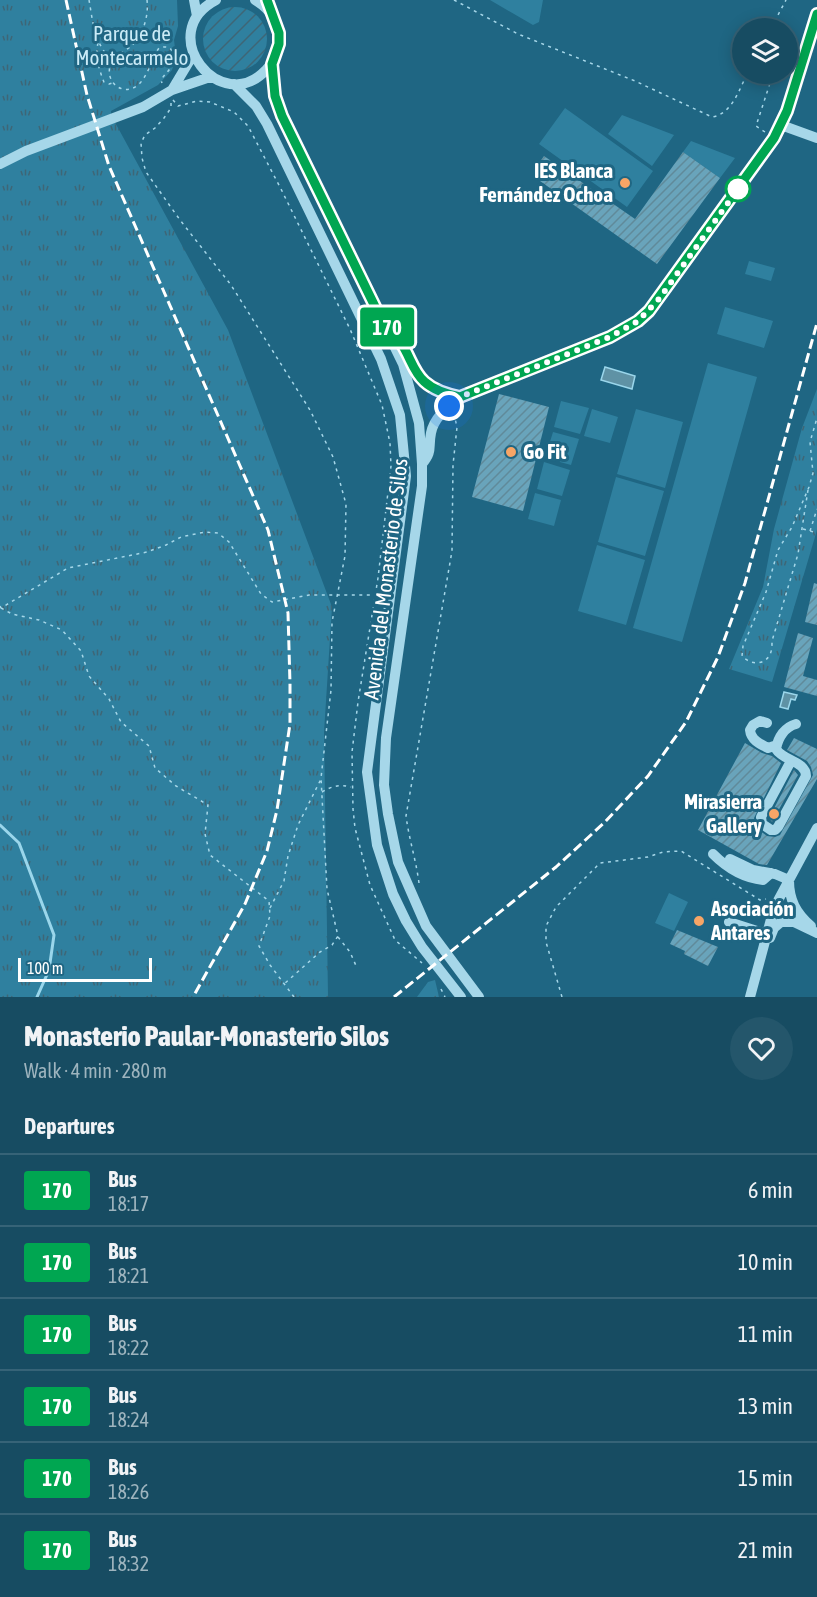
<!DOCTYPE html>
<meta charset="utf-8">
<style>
body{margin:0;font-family:"Asap Condensed",sans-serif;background:#24566b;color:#f1f3f6;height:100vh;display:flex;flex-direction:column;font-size:22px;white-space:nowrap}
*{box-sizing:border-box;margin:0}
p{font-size:20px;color:#9eb4be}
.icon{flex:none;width:33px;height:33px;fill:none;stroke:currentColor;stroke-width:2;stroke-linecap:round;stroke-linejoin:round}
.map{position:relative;height:997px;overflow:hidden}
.sheet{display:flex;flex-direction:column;background:#174c62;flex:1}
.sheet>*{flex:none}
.badge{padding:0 12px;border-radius:4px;font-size:21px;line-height:39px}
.controls{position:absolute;left:732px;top:18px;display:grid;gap:12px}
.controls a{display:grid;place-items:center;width:66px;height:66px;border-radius:50%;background:#174c62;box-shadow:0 3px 15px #0003,0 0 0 2px #366377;font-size:30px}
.scale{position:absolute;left:18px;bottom:15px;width:134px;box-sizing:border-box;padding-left:6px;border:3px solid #fff;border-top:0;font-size:16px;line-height:21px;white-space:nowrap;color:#fff;-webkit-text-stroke:4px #1f6683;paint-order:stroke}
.you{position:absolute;width:30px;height:30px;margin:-15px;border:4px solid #fff;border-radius:50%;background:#1a73e8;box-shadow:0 0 0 9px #1a73e833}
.map>.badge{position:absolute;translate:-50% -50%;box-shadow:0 0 0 3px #fff}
h2{padding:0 24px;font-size:22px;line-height:54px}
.round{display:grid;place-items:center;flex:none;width:63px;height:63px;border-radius:32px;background:#24566b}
.head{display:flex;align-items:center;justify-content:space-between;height:102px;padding:0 24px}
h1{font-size:28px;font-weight:800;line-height:45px}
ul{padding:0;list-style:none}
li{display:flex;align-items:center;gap:18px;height:72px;padding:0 24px;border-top:2px solid #366377}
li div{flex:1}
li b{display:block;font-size:22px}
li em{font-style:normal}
li .badge{min-width:66px;font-weight:700;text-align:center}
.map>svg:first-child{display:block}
</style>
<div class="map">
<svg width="817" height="997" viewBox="0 0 817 997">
<defs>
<pattern id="grass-tufts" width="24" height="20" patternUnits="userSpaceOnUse" patternTransform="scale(1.5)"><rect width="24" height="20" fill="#2f809f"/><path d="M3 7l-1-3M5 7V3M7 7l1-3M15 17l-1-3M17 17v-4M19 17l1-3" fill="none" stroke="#3e6676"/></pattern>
<pattern id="garden-furrows" width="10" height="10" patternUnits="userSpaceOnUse" patternTransform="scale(1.5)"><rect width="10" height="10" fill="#2f809f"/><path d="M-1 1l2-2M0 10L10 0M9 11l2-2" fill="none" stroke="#3e6676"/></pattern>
<pattern id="building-hatch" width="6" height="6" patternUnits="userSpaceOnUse" patternTransform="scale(1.5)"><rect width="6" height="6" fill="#69a4bb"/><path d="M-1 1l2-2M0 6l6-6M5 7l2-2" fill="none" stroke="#608a9a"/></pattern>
</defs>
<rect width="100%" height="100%" fill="#1f6683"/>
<path fill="url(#grass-tufts)" d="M0,0h177l1,26 -4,14 2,17 -4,13 -14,15 -47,26v4l117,215 104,277 -8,125 4,265h-328z
M817,389v141l-45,152 -43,-13 34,-82 11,-58 28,-101z
M435,980l4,17h-22l11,-15z"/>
<path fill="url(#garden-furrows)" d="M203 39a32 32 0 1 1 64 0a32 32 0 1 1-64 0Z"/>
<path fill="#2f809f" d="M490,0h53l-4,22 -6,3z
M565,108l88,63 -26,36 -88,-63z
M622,115l52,20 -22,31 -44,-32z
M691,141l44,17 -15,20 -37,-26z
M749,261l26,7 -4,13 -26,-7z
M725,307l48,14 -9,27 -47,-14z
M708,363l49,14 -75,265 -49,-14z
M561,401l28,7 -9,26 -26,-7z
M592,409l26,8 -8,26 -26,-7z
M636,409l47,13 -18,66 -48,-14z
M553,432l26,7 -8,26 -26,-7z
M544,462l26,8 -8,26 -25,-7z
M616,477l48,14 -19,65 -47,-14z
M535,493l26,7 -7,26 -26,-7z
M597,545l48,15 -19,65 -48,-14z
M669,893l19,9 -14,29 -19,-8z"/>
<path fill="#5f92a5" stroke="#9ad6eb" stroke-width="1.5" d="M605,367l30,9 -3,13 -31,-9z
M784,692l13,3 -2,5 -4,-1 -3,10 -8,-2z"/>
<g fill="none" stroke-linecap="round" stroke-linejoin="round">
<path stroke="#9ad6eb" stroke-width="3" d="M0,825l19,18 35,92 -5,35 -12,27"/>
</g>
<path fill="url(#building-hatch)" d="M683,152l37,26 -63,86 -117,-83 8,-12 -9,-6 5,-7 91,63z
M499,394l50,13 -26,104 -51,-14z
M814,583l3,1v41l-12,-3z
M798,633l15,5 -10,38 14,4v16l-33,-9z
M794,738l23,11v30l-50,86 -8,-1 -61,-34 47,-87 17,10 10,3 9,7 -27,55 2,10 11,8 8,1 5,-2 33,-60 -2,-8 -4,-6 -20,-11z
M794,770l4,5 -26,47 -3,-4z
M677,930l41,17 -10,19 -24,-12 1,-3 -15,-7z"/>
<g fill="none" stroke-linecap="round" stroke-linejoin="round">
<path stroke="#a6d7e9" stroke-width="1.5" stroke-dasharray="3 4.5" stroke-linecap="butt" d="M89,0c4,22 5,44 23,60
M147,0c2,16 -4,36 -17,47 -6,5 -14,7 -18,14 -10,19 10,37 26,24 11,-10 13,-26 21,-37 15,-5 17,8 12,19 -3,5 -7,8 -10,13l1,3
M454,0l64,34 117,47 77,36c20,-3 27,-27 35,-43
M771,28l15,-28
M98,43c-3,12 1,27 6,39l5,2 3,-1
M173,100l5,6 19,-5 13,1 24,10 14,14 33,63 69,140 32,76 8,38 1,23 -13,112 -20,124 -6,50 1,57 2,19 15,57 25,55 27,23
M171,103v5l-7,10 -9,10 -10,7 -4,8 1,15 4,14 34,48 51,65 79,125 23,47 13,47 -1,52 -13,66 -1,68 -10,88 6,111 11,47 -6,9 -12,7 -36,32
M765,132l-9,-6 17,-52
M808,490l-10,64 -26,87c0,5 0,11 -3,15 -6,10 -20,8 -27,0l1,-10 23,-54 12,-42 14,-23 17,-40 4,-14 -3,-31 7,-24
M803,529l14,4
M810,531l7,-22
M0,606l1,2 67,-40 79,-16 19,-7 15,-8 24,-5 13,1 11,9 32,52 11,8 37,-7h66
M1,608l11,6 27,6 23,10 19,21 8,25 20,23 12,23 28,24 6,22 21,18 32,19 -3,29 5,21 59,46 1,15 -11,30 11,19 24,32
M322,792c10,-6 18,-8 29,-5
M419,883c-3,-23 -10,-44 -13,-67l46,-265 1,-86 4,-38 -3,-13
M270,908l14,-27 4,-25 10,-31 23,-46
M338,937l12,15 7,16
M441,989l4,8
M562,997l-16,-55v-16l10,-19 44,-44 48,-6 15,-5 18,-1 79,49 6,-1"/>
<path stroke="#a6d7e9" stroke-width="10" d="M194,0l3,16
M216,0c-63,33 5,118 50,70 8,-8 12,-17 13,-28 1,-19 -9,-33 -24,-42
M272,64l3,32 7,20 121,248 16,59 3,41v22l-36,252 -2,47 4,29 10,48 28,64 53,71
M234,84l22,22 11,18 114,235 19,56 6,61 -39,296 10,73 16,49 13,27 16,26 39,50
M172,90l21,-35
M781,125l36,13
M0,164l26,-13 117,-44 29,-17 38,-13
M387,327c37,29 12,58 73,70
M422,464c11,-13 6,-16 9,-31 3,-16 17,-26 29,-36l150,-60 28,-16 11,-10 115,-159 17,-27 6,-14 30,-97
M767,723l-7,-2 -7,4 -3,5c1,10 10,14 18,18l9,-3
M791,761l-30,56 1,7 9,6h4l3,-3 28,-51c0,-15 -23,-15 -30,-27 2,-12 9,-22 20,-25
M713,854c13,13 31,24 50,26l8,-7
M730,859l23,11 22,4 14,6
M789,880c0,20 7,33 22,46
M729,922l37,12
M770,938l4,-10 7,-6h13l23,11
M750,997l24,-89 43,-80"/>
<path stroke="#fff" stroke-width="3" stroke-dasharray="10 4.5" stroke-linecap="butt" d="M66,0l21,95 22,71 159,364 20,83 2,71v40l-13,86 -10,41 -22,53 -52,93
M394,997l162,-130 49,-45 43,-46 38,-54 32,-65 27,-74 72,-260"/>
</g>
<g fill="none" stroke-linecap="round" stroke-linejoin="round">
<g stroke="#fff" stroke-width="14">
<path id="line" d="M267,0l12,33v11l-7,20 3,32 7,20 102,209c38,29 16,60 76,72l150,-60 28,-16 11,-10 125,-173 13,-27 30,-97"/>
</g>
<use href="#line" stroke="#00a651" stroke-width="9"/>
<path stroke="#fff" stroke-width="6" stroke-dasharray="0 10.8" d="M449,406l11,-9 150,-60 28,-16 21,-22 79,-110"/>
</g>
<g fill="#f7a566" stroke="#1f6683" stroke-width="2">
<circle cx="625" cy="183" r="6"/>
<circle cx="511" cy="452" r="6"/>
<circle cx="774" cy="814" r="6"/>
<circle cx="699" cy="921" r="6"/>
</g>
<circle fill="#fff" stroke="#00a651" stroke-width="3" cx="738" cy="189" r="12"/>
<g text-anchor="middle" stroke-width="6" stroke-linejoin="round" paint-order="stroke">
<g font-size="21" fill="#caebf7" stroke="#1f6683">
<text x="132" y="41">Parque de<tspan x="132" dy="24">Montecarmelo</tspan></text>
</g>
<g font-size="21" font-weight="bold" fill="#fff" stroke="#1f6683" text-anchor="end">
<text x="613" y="178">IES Blanca<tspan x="613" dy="24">Fernández Ochoa</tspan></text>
<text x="523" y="459" text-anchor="start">Go Fit</text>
<text x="762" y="809">Mirasierra<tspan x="762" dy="24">Gallery</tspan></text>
<text x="711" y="916" text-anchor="start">Asociación<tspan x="711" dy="24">Antares</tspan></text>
</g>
<g font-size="21" fill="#fff" stroke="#1f6683">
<text transform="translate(386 579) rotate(-83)" y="7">Avenida del Monasterio de Silos</text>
</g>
</g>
</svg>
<div class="controls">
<a><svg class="icon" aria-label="layers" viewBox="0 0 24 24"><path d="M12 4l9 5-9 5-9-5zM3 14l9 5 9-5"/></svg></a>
</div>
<div class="scale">100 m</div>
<div class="you" style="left:449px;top:406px"></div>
<b class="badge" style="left:387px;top:327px;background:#00a651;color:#fff">170</b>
</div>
<section class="sheet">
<div class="head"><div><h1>Monasterio Paular-Monasterio Silos</h1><p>Walk · 4 min · 280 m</p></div><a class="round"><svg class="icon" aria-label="heart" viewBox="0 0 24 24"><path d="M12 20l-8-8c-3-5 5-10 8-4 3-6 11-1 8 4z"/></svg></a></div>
<h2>Departures</h2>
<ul>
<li><span class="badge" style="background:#00a651;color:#fff">170</span><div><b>Bus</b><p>18:17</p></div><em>6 min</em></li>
<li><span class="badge" style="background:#00a651;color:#fff">170</span><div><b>Bus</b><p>18:21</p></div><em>10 min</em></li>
<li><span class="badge" style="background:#00a651;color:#fff">170</span><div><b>Bus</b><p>18:22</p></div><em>11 min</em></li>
<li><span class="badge" style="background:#00a651;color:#fff">170</span><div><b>Bus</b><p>18:24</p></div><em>13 min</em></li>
<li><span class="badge" style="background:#00a651;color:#fff">170</span><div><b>Bus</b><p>18:26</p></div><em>15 min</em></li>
<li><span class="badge" style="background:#00a651;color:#fff">170</span><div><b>Bus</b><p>18:32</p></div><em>21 min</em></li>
</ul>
</section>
